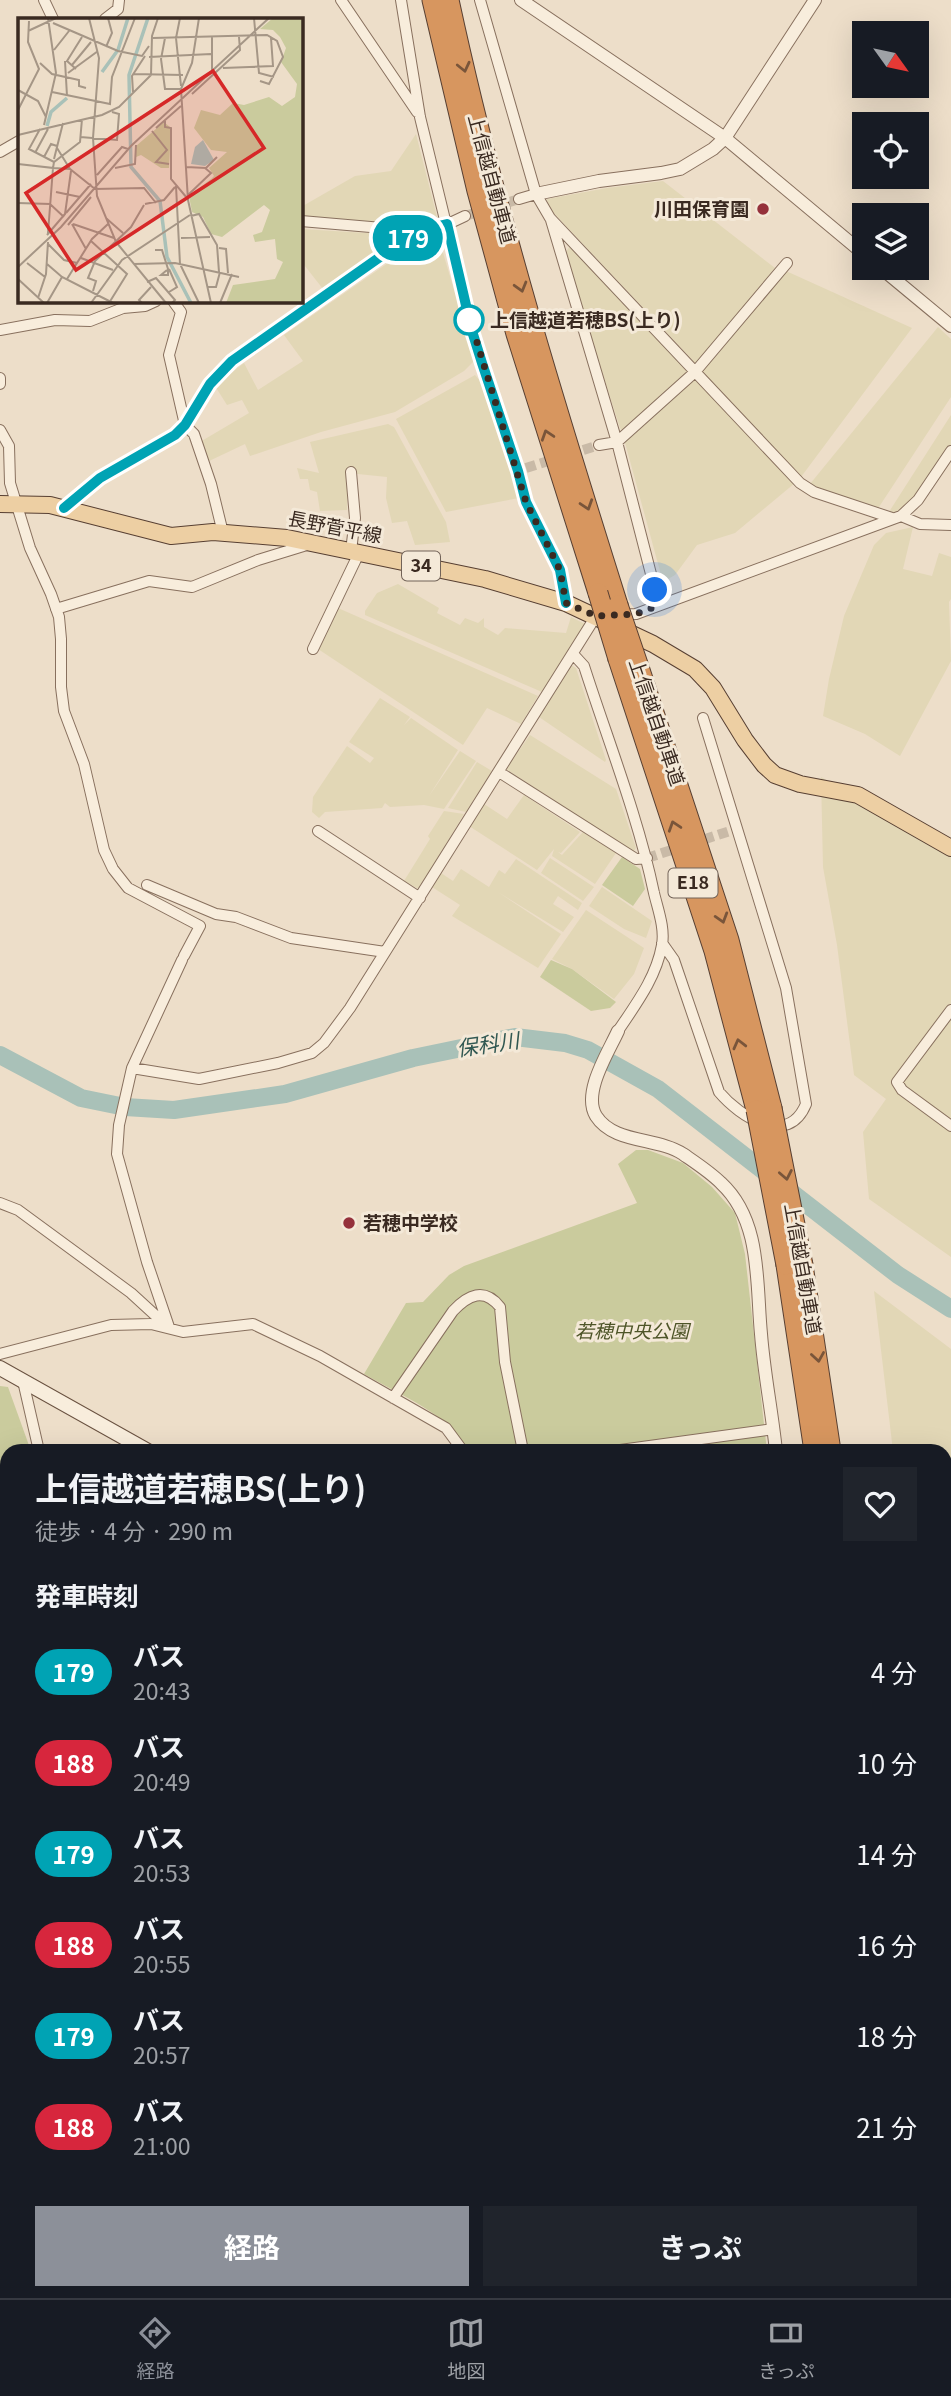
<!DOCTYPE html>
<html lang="ja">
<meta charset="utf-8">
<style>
body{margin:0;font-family:Georgia,"Noto Sans JP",serif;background:#20242c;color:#f1f3f6;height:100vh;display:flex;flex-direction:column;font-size:26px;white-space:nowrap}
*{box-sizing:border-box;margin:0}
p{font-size:23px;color:#9ea1a6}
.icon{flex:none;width:38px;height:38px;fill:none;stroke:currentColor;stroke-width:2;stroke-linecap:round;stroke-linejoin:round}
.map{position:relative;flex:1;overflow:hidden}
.panel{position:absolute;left:0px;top:1444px;width:952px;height:856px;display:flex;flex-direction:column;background:#171b24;border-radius:21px 21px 0 0;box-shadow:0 7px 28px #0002}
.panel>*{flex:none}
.badge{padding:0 14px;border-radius:23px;font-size:24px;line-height:46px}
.needle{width:46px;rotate:123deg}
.fabs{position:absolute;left:852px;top:21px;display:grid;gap:14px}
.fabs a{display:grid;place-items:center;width:77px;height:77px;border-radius:0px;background:#171b24;box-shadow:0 7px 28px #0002;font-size:35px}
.you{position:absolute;width:35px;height:35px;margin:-18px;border:5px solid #fff;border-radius:50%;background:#1a73e8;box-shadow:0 0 0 10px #1a73e833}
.map>.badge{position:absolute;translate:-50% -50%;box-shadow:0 0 0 4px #fff}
h2{padding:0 35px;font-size:26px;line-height:63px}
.round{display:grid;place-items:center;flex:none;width:74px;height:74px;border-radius:0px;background:#20242c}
.overview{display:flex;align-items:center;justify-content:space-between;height:119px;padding:0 35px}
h1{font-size:33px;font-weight:700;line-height:52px}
.cta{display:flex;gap:14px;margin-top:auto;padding:14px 35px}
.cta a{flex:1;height:80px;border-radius:0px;background:#8c9099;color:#fff;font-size:28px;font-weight:700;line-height:80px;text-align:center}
.cta a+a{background:#20242c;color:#f1f3f6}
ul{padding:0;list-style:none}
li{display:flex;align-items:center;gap:21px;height:91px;padding:0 35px}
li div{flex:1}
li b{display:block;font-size:26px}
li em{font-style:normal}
li .badge{min-width:77px;font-weight:700;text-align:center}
.dock{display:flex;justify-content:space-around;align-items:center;height:98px;border-top:2px solid #363941;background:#171b24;font-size:19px;color:#9ea1a6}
.dock a{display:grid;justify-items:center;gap:4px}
.dock .active{color:#8c9099}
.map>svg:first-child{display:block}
</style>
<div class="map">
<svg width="951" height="2298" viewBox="0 0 951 2298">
<rect width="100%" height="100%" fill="#eddec9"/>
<path fill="#e2d7b6" d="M416,134l21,83 -3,6 -20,6 -113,-11v-11l54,-31 36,-5z
M663,181l112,87 -78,97 -149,-158 -1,-8 60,-11z
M301,229l98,6 1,6 -77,48 -22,-28z
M427,236h11l37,124 -11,11 -69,41 -74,20 -71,24 -5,-12 -38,18 -7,-20 49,-29 -7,-13 -15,5 -12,-19 29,-23 14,27 45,-29 -19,-26z
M571,245l119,128 -66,59 -4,-4 -56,-174z
M786,271l126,57 -111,149 -100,-106z
M938,327l13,12v58l-74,113 -67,-26z
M475,375l8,9 36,114 -73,14 -50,-93z
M694,375l101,108 -60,50 -38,12 -22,30 -12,7 -39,-143z
M951,415v31l-37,52 -13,13 -12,6 -2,-2z
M388,424l6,3 52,95 4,20 -35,3 -8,-24 -15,2 -6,-25 1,-21 -39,-4 -1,37 -27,1 -3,-19 -7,-2 -2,-11h-8l-3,-11 22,5 -9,-31z
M913,527l-10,42 29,7 7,-23 12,4v42l-2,3 2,59 -51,95 -35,-22 -42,-18 6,-37 15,-63 30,-71 12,-12z
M398,584l41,24 -2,5 23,12 5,-7 13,5 6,-5v9l14,8 7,-7 61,5 5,-16 14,7 -43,68 -177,-77v-4l12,-18z
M338,608l200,88 -17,28 -34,-16 -24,37 -145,-96z
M571,665l5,3 30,92 -1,2 -66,-45z
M380,698l30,19 -6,8 7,-7 47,32 -29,46 31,-45 16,10 -32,48 -20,-4 -34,2 -5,-4 -3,5 -57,4 -6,6 -7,-6 1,-15 34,-51 23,17 4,-5 -25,-16z
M530,735l86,54 20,59 -3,4 -127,-83z
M477,762l15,9 -26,41 -18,-4z
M821,777l130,74v406l-82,-58 -6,-67 23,-33 -32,-24 -17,-130 -14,-78z
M524,795l56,37 -19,21 -3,-1 4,3 21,-23 33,21 -21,31 -43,-28 2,-7 -17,21 -68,-44 15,-22 23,15z
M444,811l20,3 -45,75 -15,-8 26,-42 -2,-3z
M550,858l44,29 -11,14 -42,-28z
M516,859l66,44 -4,7 -20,-14 -5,8 21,13 -11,15 -65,-40 63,42 -23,34 -86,-52 8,-11 -28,-18 9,-14 12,8 8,-12 28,18 10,-17 6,4z
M602,887l50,34 -6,17 -22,-9 -35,-23z
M586,910l58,38 -10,26 -20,25 -42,-30 -20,-10z
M874,1291l77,58v357l-6,-3v-252h-52z
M893,2293l1,5h-199l-9,-5z"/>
<path fill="#cacb9d" d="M622,857l18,12 5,20 -12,17 -31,-21z
M551,960l21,9 44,33 -6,6 -19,3 -51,-34z
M636,1150h12l35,13 29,24 23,26 10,41 22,197h-298c-18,-36 -71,-57 -105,-77l42,-71 17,-1 26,-27 15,-9 173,-63 -19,-39z
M0,1386l8,1 23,64h-24v841l547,1 -5,5h-549z"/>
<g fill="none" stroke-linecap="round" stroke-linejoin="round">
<path stroke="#a9c1b8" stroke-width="18" d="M0,1055l81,43 44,9 49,3 111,-16 128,-36 102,-21 50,6 23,7 70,39 240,186 53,34"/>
<path stroke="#c9baa7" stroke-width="10" stroke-dasharray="10 5" stroke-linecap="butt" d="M465,216l54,-17
M526,468l73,-23
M647,858l89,-29"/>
<g stroke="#88705e" stroke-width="12">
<path id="minor" d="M44,0l9,19
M341,0l76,112
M401,0l19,117 52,214 46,140 8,31 34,68 6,33
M480,0l56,194 14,24 250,265 14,9 78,26
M105,19l13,-10 1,-9
M0,152l19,-11
M519,199l17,-5
M551,220l66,222 42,163
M301,221l116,10 31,-7 17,-8
M173,301l8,11 -12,43 16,70 9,9 17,50 12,49
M0,330l55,-10 35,1 33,-13 22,-2 11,-5
M0,378v6
M0,430l9,16 1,37 20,65 21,46 8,23 2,22v48l3,24 20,53 20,86 9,19 15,19 72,38 -16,30
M599,445l18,-3 78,-70 92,-109
M351,472l4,46 -4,33
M64,508l36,-30 75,-43 10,-10 25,-41 22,-23 185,-130
M901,516l19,8 31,1
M56,609l93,-28 43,6 66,-27 52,-16
M618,615l18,-1 265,-98 17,-16 33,-49
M313,649l46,-96
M573,654l11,12c24,75 54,150 70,227 4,17 11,35 8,52 -6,33 -26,59 -44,86
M499,772l137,87 11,-1
M318,831l102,67
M147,885l69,29 20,3 55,21 94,14
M662,943l12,17 45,132c21,25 69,56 87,12l-20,-116 -83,-270
M951,1010l-54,72 5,8 49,36
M132,1068l67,11 79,-16 34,-10 12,-10 26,-35 246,-392h3
M0,1203l18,7 113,83 36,33
M169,1327l-22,-65 -30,-108 2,-29 13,-57 50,-108
M0,1354l111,-29 40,-1 32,8 70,-8 67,32 126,72 17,23
M23,1381l16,70
M393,1398l60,-87c15,-16 31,-24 47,-4l5,55 18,89
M613,1451l161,-22
M945,1703l6,4
M949,2155l2,-1
M898,2292l2,6"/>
</g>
<g stroke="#88705e" stroke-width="14">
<path id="tertiary" d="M521,0l204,138 139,116
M536,194l63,-13 62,-8 19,-4 33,-20 12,-11 90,-138
M881,268l70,58
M618,1031c-10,22 -36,62 -22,85 18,28 61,21 87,38 13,9 27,18 38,29 41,38 35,100 40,151 3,39 11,78 15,117"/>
</g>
<g stroke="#6a5241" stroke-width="16">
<path id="secondary" d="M0,1368l148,83
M945,1898l6,3"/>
</g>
<g stroke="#573f32" stroke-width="18">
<path id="primary" d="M0,504l50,1 121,31 42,-4 74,6 198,41 81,24 87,41 42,25 18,19 32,52 19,25 11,10 25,9 58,11 93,53"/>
</g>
<g stroke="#573f32" stroke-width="21">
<path id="motorway" d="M432,0l45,191 39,143 82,259
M449,0c44,205 106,405 169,605
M618,659l96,292 42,159
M639,667l90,273 43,168
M786,1265l28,186
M803,1265l28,186
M945,2261l6,31
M933,2292l1,6"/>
</g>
<use href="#minor" stroke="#f8eddc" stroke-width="10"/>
<use href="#tertiary" stroke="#f8eddc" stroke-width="12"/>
<use href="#secondary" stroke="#f8eddc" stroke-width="14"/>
<use href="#primary" stroke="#edcfa3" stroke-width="16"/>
<use href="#motorway" stroke="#d7965f" stroke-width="19"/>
<g stroke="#573f32" stroke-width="21" stroke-linecap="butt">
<path id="motorway-bridge" d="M598,593l20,66
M618,605l21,62
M772,1108l31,157
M756,1110l30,155"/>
</g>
<use href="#motorway-bridge" stroke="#d7965f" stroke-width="19"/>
</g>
<defs><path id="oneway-chevron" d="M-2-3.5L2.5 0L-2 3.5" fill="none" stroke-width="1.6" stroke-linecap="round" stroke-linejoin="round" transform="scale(1.75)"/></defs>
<g stroke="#79553a">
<use href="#oneway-chevron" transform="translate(464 67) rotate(77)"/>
<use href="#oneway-chevron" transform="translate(521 287) rotate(74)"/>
<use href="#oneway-chevron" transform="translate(547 435) rotate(-108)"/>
<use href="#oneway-chevron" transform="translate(587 505) rotate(72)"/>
<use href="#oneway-chevron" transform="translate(674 826) rotate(-108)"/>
<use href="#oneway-chevron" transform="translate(722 918) rotate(73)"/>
<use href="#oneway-chevron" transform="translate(739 1044) rotate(-104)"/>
<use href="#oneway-chevron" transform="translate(786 1175) rotate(79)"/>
<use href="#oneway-chevron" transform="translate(818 1357) rotate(81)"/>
</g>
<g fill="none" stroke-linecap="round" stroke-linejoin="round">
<g stroke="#fff" stroke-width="16">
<path id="line" d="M64,508l36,-30 75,-43 10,-10 25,-41 22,-23 185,-130 30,-7 25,107 10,32 36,108 8,31 34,68 6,33"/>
</g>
<use href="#line" stroke="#00a3b4" stroke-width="10"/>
<path stroke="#3a2a21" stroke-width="7" stroke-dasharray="0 12.6" d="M469,320l-1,-7 58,189 34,68 6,33 30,13 40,-2 23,-9 -4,-15"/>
</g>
<g fill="#95313b" stroke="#f4e9d8" stroke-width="2.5">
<circle cx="763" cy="209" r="7"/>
<circle cx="349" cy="1223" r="7"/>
</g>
<circle fill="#fff" stroke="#00a3b4" stroke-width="3.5" cx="469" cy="320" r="14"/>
<g text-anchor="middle" stroke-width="6" stroke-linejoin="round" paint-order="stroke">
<g fill="#f4e9d8" stroke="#726358" stroke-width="2">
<rect x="402" y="551.5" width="38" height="29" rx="5"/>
<rect x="668.5" y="868.5" width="49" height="29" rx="5"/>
</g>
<g font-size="18" font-weight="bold" fill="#3a2a21">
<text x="421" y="572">34</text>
<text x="693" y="889">E18</text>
</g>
<g font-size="19" fill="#3a2a21" stroke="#f4e9d8">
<text transform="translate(492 179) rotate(75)" y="7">上信越自動車道</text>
<text transform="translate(335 527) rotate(11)" y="7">長野菅平線</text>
<text transform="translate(657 722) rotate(71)" y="7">上信越自動車道</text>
<text transform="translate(803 1269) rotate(80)" y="7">上信越自動車道</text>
</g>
<g font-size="19" font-weight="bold" fill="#3a2a21" stroke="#f4e9d8" text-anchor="end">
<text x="749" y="216">川田保育園</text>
<text x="363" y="1230" text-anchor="start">若穂中学校</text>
</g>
<g font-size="19" font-weight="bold" fill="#3a2a21" stroke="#f4e9d8" text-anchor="start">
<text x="490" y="327">上信越道若穂BS(上り)</text>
</g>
<g font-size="19" font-style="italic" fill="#4e5528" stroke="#f4e9d8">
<text x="632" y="1338">若穂中央公園</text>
</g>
<g font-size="21" font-style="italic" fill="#315852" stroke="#f4e9d8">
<text transform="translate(488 1045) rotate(-8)" y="7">保科川</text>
</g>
</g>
<g transform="translate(18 18)">
<rect width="285" height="285" fill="#eddec9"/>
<path d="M255,0h30v285h-77l7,-18 42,-6 8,-17 -6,-3 -2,-20 -20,3 -2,-7 9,-3 8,-22 -6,-5 -42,32 -11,-3 -8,-17 -11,-5 -3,-16 22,-17 3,-3 -5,-8 18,-16 -16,-2 -17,-22 7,-18 19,5 13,-12 11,2 25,-8 13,9 13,-9 2,-13 -16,-22 5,-14 -6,-11 -7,-7 -13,-1zM146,104l7,6 -2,40h-8l-20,-13 -5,2v-11z" fill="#cacb9d"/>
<path d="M185,122l11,20 -9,6 -14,-2 4,-17z" fill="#a9c1b8"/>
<path fill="none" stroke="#a9c1b8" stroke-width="3.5" d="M130,0l-19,57 2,92 29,34 7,56 24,46M84,54l16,-22 10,-32M29,108l4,-14 16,-14"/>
<path fill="none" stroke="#a59686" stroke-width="2" d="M71,0l10,40 -6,80 4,58 19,46 50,61M162,0l-4,20 5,48M181,0l-7,45 -11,26 7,111 23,103M236,0l5,55 15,4M35,5l65,28 24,5 7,-10M10,13l28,-13M194,19v33M135,20l114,-3 10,6 6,16 -14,27 -9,-3M147,20l-4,21 4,30h16M88,29l6,-14 -4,-15M36,32l15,-19M131,39l62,-3M47,43l2,35M22,45l12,11 27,6v6l7,2M54,47l19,-23M205,50l50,-2 -2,-28M58,51l-9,-8 15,-24M50,55l30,-22M115,56l50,1M0,72l20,11 8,16M34,74l58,12 2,-27 23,-59M115,74l-1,-16 13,-20M174,76l48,-44 -1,-13M0,92l21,-41 -11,-27 1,-21M147,103v6l6,1v51l16,19M26,107l12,-52 -8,-55M138,110l25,-22M22,111l-11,20 25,13 26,-20 2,-23M134,113l15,19 -11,12 13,2M0,117l84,-20 17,-8 32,-32 1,-39 6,-18M62,119l37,3 2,-26 -7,-2M39,130l13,21M17,135l13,-24M26,139l7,-13 6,2M36,141l9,-36M36,144l-1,6 17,1 25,20 49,-1 12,15M0,146l35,4 -5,65M168,149l20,1 11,-11M97,150l20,-4 1,-19M79,157l25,-28 6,2M158,168l4,78 19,39M38,174l24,5M170,177l23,-22 -6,-5M0,185l32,1 14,13M127,186l19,-4 11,-13M48,195l25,-29M173,198l8,-2 18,31 2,27M89,201l16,14M54,206l14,25M55,206l41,14M50,207l23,-28M29,217l18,-21 6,-43M163,220l29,-1M73,223l36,33 -18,29M30,226l16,16 13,3M201,230l7,1 2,24M137,232h7l6,19v6h-7l6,-5M63,240l32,12M9,245l18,14M29,246l15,13 51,26M116,246l41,-1 64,14M0,249l43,-40 70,-81 138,-128M0,261l26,24M49,261l25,-40 16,-15M129,264l9,-4 19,22 -3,3M190,269h8l4,-15M75,273l3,-10 -8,-3 7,-17 36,-34 13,-22M151,274l8,-5 -8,-18M20,280l8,-24 2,-32M29,285l15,-26M73,285l31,-43 68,-45M124,285l-3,-3 12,-13M202,285l12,-29"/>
<path fill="#d62828" fill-opacity="0.15" stroke="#d62828" stroke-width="3.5" d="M195,53l51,77 -188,122 -50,-77z"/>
<rect width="285" height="285" fill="none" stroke="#3a2a21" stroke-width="3.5"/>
</g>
</svg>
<div class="fabs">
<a><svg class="needle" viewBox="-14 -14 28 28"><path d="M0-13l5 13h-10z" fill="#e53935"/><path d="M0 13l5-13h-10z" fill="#9ea1a6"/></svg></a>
<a><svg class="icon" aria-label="locate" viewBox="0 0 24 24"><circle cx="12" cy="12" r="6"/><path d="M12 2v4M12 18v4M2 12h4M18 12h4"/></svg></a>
<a><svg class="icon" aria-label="layers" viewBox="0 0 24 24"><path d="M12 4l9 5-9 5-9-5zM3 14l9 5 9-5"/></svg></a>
</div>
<div class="you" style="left:655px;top:590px"></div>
<b class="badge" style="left:408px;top:238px;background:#00a3b4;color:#fff">179</b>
<section class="panel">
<div class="overview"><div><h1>上信越道若穂BS(上り)</h1><p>徒歩 · 4 分 · 290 m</p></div><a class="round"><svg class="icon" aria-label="heart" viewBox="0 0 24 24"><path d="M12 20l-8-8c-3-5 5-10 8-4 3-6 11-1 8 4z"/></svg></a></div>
<h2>発車時刻</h2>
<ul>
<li><span class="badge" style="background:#00a3b4;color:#fff">179</span><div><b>バス</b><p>20:43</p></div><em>4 分</em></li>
<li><span class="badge" style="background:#d7263d;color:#fff">188</span><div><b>バス</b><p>20:49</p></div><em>10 分</em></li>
<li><span class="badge" style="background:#00a3b4;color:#fff">179</span><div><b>バス</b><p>20:53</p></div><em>14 分</em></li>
<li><span class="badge" style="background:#d7263d;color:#fff">188</span><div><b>バス</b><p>20:55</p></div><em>16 分</em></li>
<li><span class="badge" style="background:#00a3b4;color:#fff">179</span><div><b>バス</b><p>20:57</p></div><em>18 分</em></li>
<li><span class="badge" style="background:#d7263d;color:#fff">188</span><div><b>バス</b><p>21:00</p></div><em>21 分</em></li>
</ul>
<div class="cta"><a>経路</a><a>きっぷ</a></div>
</section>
</div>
<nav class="dock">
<a class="active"><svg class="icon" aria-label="directions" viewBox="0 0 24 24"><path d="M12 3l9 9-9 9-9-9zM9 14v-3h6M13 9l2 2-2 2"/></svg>経路</a>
<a><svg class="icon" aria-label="map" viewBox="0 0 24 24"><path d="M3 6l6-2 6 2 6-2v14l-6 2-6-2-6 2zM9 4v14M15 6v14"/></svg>地図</a>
<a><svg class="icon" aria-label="tickets" viewBox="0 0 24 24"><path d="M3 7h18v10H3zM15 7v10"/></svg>きっぷ</a>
</nav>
